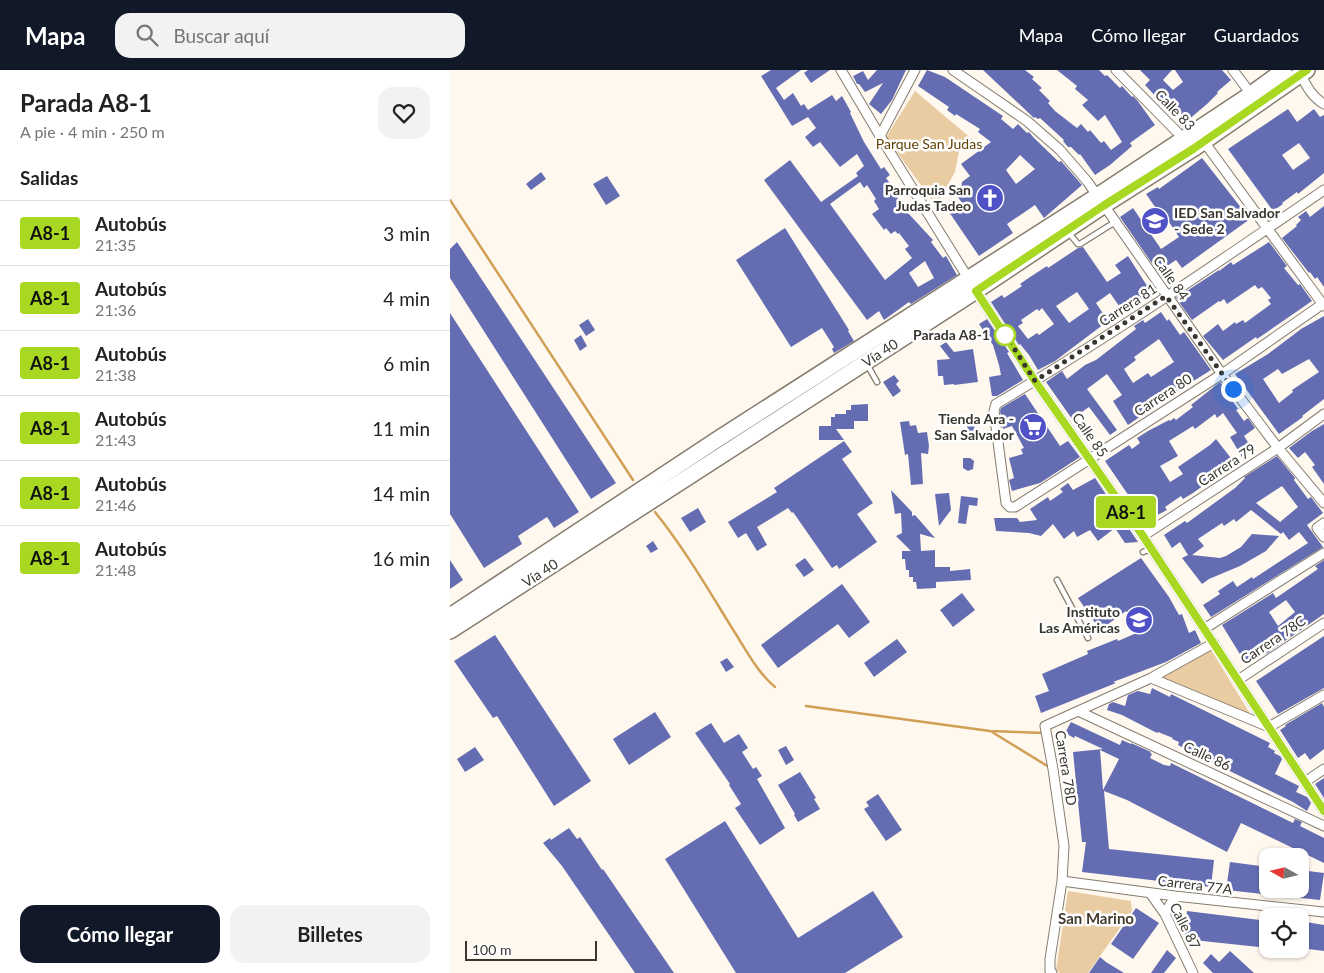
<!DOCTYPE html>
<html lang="es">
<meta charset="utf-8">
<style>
body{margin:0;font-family:Lato,sans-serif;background:#f2f2f2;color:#222;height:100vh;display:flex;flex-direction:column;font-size:19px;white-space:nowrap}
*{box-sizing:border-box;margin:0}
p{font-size:16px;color:#767676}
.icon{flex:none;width:28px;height:28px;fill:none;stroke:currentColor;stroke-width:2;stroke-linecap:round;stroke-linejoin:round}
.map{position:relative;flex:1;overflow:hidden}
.side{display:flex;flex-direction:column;background:#fff;width:450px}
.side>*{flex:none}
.badge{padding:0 10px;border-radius:4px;font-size:18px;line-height:32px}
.needle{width:32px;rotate:278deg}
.buttons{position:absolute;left:809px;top:778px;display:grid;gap:10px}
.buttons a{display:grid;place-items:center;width:50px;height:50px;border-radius:10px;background:#fff;box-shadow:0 1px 4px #0004;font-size:25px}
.scale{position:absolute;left:15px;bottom:12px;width:132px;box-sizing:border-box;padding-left:5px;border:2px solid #39352f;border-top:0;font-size:14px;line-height:18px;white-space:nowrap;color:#39352f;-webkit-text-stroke:4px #fff;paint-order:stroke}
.you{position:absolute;width:25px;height:25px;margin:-12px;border:4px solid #fff;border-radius:50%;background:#1a73e8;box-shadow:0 0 0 8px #1a73e833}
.map>.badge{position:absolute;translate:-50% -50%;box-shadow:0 0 0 2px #fff}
h2{padding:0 20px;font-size:19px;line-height:45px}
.round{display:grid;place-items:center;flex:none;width:52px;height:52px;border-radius:15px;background:#f2f2f2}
.headline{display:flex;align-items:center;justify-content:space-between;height:85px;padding:0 20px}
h1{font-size:24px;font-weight:700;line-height:38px}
.primary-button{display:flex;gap:10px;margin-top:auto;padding:10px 20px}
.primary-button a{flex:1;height:58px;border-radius:15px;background:#111827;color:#fff;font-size:20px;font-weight:700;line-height:58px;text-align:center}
.primary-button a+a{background:#f2f2f2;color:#222}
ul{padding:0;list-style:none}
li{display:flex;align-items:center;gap:15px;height:65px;padding:0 20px;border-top:1px solid #e0e0e0}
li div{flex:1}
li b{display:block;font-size:19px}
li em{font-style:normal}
li .badge{min-width:55px;font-weight:700;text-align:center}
header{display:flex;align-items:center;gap:30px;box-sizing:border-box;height:70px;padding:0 25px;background:#111827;color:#fff}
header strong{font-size:24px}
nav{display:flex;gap:28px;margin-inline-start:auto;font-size:18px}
.search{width:350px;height:45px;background:#f2f2f2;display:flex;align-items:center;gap:12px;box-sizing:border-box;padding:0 18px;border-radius:15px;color:#767676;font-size:19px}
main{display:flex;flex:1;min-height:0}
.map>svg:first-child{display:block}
</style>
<header>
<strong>Mapa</strong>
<div class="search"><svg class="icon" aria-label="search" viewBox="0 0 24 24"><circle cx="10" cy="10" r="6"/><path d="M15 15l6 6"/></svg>Buscar aquí</div>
<nav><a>Mapa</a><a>Cómo llegar</a><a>Guardados</a></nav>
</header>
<main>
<section class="side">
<div class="headline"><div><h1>Parada A8-1</h1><p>A pie · 4 min · 250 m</p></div><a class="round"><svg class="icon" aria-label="heart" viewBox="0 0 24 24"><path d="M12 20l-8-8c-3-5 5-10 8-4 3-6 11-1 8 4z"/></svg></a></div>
<h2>Salidas</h2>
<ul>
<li><span class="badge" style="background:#a8d822;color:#111">A8-1</span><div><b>Autobús</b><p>21:35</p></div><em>3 min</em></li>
<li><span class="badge" style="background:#a8d822;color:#111">A8-1</span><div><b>Autobús</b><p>21:36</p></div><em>4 min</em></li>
<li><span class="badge" style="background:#a8d822;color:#111">A8-1</span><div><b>Autobús</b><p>21:38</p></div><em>6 min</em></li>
<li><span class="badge" style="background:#a8d822;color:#111">A8-1</span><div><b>Autobús</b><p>21:43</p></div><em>11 min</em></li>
<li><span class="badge" style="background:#a8d822;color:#111">A8-1</span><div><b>Autobús</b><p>21:46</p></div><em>14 min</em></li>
<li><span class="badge" style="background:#a8d822;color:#111">A8-1</span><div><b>Autobús</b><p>21:48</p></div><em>16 min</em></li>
</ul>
<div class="primary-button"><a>Cómo llegar</a><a>Billetes</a></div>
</section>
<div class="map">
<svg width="874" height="903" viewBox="0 0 874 903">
<rect width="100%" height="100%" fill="#fff8ef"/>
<path fill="#eacca2" d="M465,21l58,49 -14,12 -4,20 -19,34 -50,-69z
M761,580l43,70 -95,-43z
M618,821l63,10 1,10 -44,62h-28l-4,-3z"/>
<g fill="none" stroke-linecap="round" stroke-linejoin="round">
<path stroke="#d1a057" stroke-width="2.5" d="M0,130l183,280
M205,442c29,36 53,77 77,116 13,20 25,44 43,59
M356,636l184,25 54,2
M542,662l57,35"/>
</g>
<path fill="#656db2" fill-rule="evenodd" d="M321,0h30l-25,18 8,12 9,-7 8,13 3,-2 4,6 24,-15 4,6 6,-5 9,16 -1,1 14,29 17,27 3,-2 6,8 -4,3 12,17 -2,1 12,17 25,27 -2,2 12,16 3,-2 11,19 -46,29 -2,-2 -25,18 -5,-9 -12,9 -103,-140 26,-20 31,42 37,-26 -2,-3 8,-7 -7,-12 -17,13 -20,-25 -7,5 -8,-10 11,-9 -8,-11 -16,9 -31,-50zM410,112l4,6 3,-3 9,14 -2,2 5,8 -7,5 12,16 2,-2 5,6 4,-3 3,3 1,-1 10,13 -4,3 7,9 -27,22 -55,-76zM475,191l9,17 -16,9 -9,-14z
M358,0h22l-19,13 -7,-10z
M427,0h29l-14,30 -11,14 -12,-10 14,-21 -18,9 -6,-8h-2l-4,-8 10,-5 5,9z
M477,0l18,7 52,35 6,4 -2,3 12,10 5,-5 9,9 2,-1 5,6 25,24 2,-1 21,24 -38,33 -9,-13 -28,19 6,9 -34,23 -30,-44 13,-9 -7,-10 6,-4 1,-7 8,-6 -9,-12 30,-22 -13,-10 2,-3 -24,-15 -1,2 -8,-6 2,-3 -31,-21zM570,85l15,14 -19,15 -10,-14z
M533,0h42l9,7 -2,2 10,9 -3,2 11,11 -2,2 7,8 22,17 4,-4 7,8 2,-2 11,13 3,-2 7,9 11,-8 -17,-27 -7,6 -16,-16 6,-5 -13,-11 2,-3 -20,-16h42l6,6 2,-1 13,13 2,-2 10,11 1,-1 4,4 18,25 -25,18 2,3 -22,19 -15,10 -15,-21 -1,1 -8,-8h-3l-5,-6 1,-1 -24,-22 -2,1 -3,-2 -1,1z
M690,0h32l-9,10 10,10 10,-8 -8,-12h47l9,10 -14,12 1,1 -11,11 -20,17 -21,-25 -6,5 -15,-16 5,-5z
M838,39l9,13 17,-13 6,8 4,-2v58l-26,21 -1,-2 -15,11 1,1 -10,7 -45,-62zM849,73l11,15 -17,12 -11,-15z
M752,88l48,61 -68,49 -6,-8 -18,12 -38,-55 13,-9 28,41 18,-12 -10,-15 -2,2 -21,-30 12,-7 1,2z
M91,102l5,7 -15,11 -5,-6z
M157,106l13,20 -14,9 -13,-21z
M874,136v81l-7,-10 -2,2 -5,-7 -1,1 -27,-35 15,-12 -1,-1 5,-5 -3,-3 8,-6 4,6z
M335,158l64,102 -1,1 6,10 -20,12 -2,-4 2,-2 -12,-19 -31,19 -55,-87z
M7,172l159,241 -25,16 -141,-221v-29z
M819,172l18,24 -3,2 14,17 2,-1 12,17 -55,38 -1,-2 -33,23 -20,-24 15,-12 5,7 12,-9 1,2 7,-4 2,3 26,-19 -3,-4 3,-2 -9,-11 -4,2 -3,-4 -28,19 -3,-5 -4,3 -1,-1 -27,19 -16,-22 43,-28v1l12,-9 2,3z
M633,177l24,35 14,-9 -6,-8 13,-9 23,36 -27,21 -14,-20 -14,10 12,18 -53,40 -17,9 -9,-15 -9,-11 -1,1 -28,-43 11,-7 2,3 18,-12 -2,-2 10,-7 17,-11 1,2 30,-20zM627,222l12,17 -20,14 -13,-17zM592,238l12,16 -15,11 -2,-2 -9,6 -10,-13 5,-3 -2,-3 16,-11 2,2z
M711,242l6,9 2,-2 11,16 4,-3 27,38 -43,27 -40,28 -15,-24 9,-6 -15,-21 -20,15 30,41 -7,5 -21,-28 -17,12 -26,-37 16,-11 5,8 18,-14 11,-5 40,-31 -2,-3 9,-6 2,3zM709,269l15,23 -23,15 -3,-4 -15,10 -9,-14 12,-9 -2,-3z
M0,243l129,199 -25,16 -7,-11 -29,19 4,8 -38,24 -34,-54z
M874,246v83l-22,17 1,1 -24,17 -44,-60 33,-20 33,-25zM859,289l10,13 -27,18 1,2 -14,11 -16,-24 15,-10 4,5z
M138,249l7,11 -9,6 -7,-11z
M537,249l22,33 -2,1 16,27 -26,16h-5l-3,-19 12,-2 -2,-10 -6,-20 -14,-21z
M131,265l6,11 -7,5 -6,-11z
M496,272l8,10 19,-3 5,33 -24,3v-1l-10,1 -1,-9h-5l-1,-16 13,-1 -10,-13z
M444,305l5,6 -3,3 5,7 -8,6 -10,-15z
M770,312l12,16 -1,1 7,10 -2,1 8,11 4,-3 7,10 -11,8 9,14 -11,7 -12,-20 7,-4 -14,-20 -6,5 -2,-4 -20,15 -2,-3 -24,15 9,15 -18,10 10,16 13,-8 -5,-7 32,-22 6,-6 18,23 -28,19 1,2 -14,10 -10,6 -2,-3 -16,11 2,3 -21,11 -41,-60 24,-16 3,4 8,-6 -3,-5 11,-7 21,-11 1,1 4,-3 2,2 17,-13 -2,-2z
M575,324l35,52 8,-5 12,16 -40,26 -28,8 -3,-11 5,-2 -5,-20 14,-4 -2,-5 3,-1 -12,-22 -9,3 -3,-18 1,-3z
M418,334v17h-14v8h-18l8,11h-25v-14h12v-9h4v-3h11v-4h5v-5z
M523,345l2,17 -7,1 -1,-9 -6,1 -1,-8z
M459,351l1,5 6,-1 2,8 9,-1 2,14 -1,8 -7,-1 2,31 -12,1 -3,-31 -3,1 -5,-33z
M874,354v60l-12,-17 3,-2 -10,-13 -7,6 -9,-10 23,-17z
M394,371l8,11 -10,7 31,44 -16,11 20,28 -38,27 -2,-4 -5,3 -39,-56 -1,1 -4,-5 -31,19 10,18 -10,6 -11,-18 -8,5 -10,-16 49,-30 -3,-4z
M827,386l18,22 -1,2 14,19 3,-2 12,16 -16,12 16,22 -112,70 -8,-12 17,-11 -2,-3 15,-10 4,6 15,-10 1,2 55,-36 -9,-11 -10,8 -6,-8 -2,2 -30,-24 -15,12 -2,-3 -10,7 -2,-3 -24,16 6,7 -12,9 28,3 6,-2 15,-9 11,-13 27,2 -13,15 -26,15 -31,13 -7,5 -20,-26 6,-3 -8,-13 -8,6 -8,-13 21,-14 2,2 48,-35 10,-10 -1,-1zM832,416l16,21 -18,15 -24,-19z
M513,388h7l4,3 -1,8 -5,2 -5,-3z
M645,408l43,64 -13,1 -10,-15 -17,13 -8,-11 -13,7 -3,-6 -10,8 -11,-15 -12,12 -12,-3 -33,-2 -2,-13h23l3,4 17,-2 -7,-11 18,-12 2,4 13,-9 -3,-3 8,-6 5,7z
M441,420l21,22v4l3,-1 20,23 -15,-4 1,17 14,-1v17h15v4l20,-2 1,11 -35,2v6l-19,1 -1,-7h-3v-5h-4v-7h-3l-1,-11h-3v-8h9l-15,-15 6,-3 -1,-20 -6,1z
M499,423l2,17 -12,16 -4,-32z
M511,426l17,2 -1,8 -8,-1 -3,19 -8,-1z
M248,438l8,14 -16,10 -9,-14z
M203,471l5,8 -7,4 -5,-7z
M355,488l9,12 -10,7 -9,-12z
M691,488l28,39 10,18 3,-1 7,19 6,-3 6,13 -35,19 -53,20 3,1 -75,30 -6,-17 14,-5 -7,-17 46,-20 -1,-3 30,-12 1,2 23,-10 -15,-20 -26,19 -22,-32z
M0,490l13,20 -13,9z
M874,490v54l-58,40 -2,-2 -18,12 -24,-39 51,-32 3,5 42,-29 -3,-3zM836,530l9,12 -17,14 -9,-14z
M392,514l28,38 -21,16 -11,-14 -60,44 -17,-23z
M512,523l13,17 -22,17 -13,-17z
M45,565l96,146 -37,25 -57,-90 -4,2 -39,-57z
M874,566v52l-46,26 -22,-33z
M447,569l10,13 -33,25 -10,-14z
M277,588l7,9 -8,5 -6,-10z
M702,618l18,9 1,-3 99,49 -2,4 7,4 -1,2 6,3 2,3 -7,15 24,12 -3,6 11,5 4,6 -4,8 -14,-9 -100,-49 -15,-8 1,-3 -7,-3 1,-1 -15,-6 -1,1 -35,-18 -15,-5 2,-6 4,-2 12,4 3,-11 10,-4 12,3z
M872,633l2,4v42l-14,11 -5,-7 -7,5 -18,-28 6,-4 -1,-1z
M205,642l16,25 -42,28 -16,-26z
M621,652l49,23 2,-5 9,4v-1l20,9 -1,1 2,1 -2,4 14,7 6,1 1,-3 122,60 2,-4 7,3 -2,4 24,12v25l-83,-40 -14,29 -100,-52 -23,-9 5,58 105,11 -3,27 -129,-15 4,-30h-4l-9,-90 30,-3 -28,-13 -1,2 -9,-5zM650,680l19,9 -16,31 -2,-28z
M261,653l13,20 15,-9 9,14 -6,4 11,17 3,-2 6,9 -5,3 28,49 -25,17 -25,-37 6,-4 -12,-19 1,-1 -35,-51z
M336,676l8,14 -8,5 -8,-15z
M25,677l9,13 -19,12 -8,-13z
M350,702l16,26 -2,1 6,10 -22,13 -4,-7 1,-1 -17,-29z
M874,708v20l-9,-14z
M428,724l24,36 -16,11 -22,-32 5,-3 -3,-4z
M275,751l73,117 75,-47 30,46 -58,36h-109l-71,-114z
M119,758l8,11 3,-2 22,33 1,-1 71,104h-39l-73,-107 -19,-23 7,-5 1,2z
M780,792l38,5v22h32v-19l24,3 -4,27 -94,-10z
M686,838l23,15 -26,36 -22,-15z
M737,841l81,10v27l-84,-9z
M850,851l24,4v26l-24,-3z
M717,880l9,8 -12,15h-13z
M780,881l11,10 13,12h-41l-10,-10 8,-9 8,8z
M650,887l6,5 18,11h-35z"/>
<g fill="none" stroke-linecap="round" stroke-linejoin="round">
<g stroke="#857c6e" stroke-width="7">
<path id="service" d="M618,162l10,12h2l35,-22
M418,296l9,16
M693,482l8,-3
M607,510l31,58"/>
</g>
<g stroke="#857c6e" stroke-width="11">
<path id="minor" d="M391,0l39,66 96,155 59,90 108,155 181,275
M503,0l74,51 33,29 27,31 135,193 56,74 46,55
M666,0l70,71
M783,0l18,24
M851,4c5,13 11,23 23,30
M430,66l35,-66
M752,69l122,167
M874,120c-108,74 -216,148 -328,214l-2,7 12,92 4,4h5l207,-133 102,-71
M874,453l-7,5 7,9
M693,466l135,-88 46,-34
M754,559l120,-76
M701,608l118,49 55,-32
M788,610l86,-57
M628,641l246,115
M855,712l19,-13
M612,811l113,15 149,16
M700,823l15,21 28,59
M715,844l10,-18
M602,903l-2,-2v-12l12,-78 2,-35 -11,-77 -8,-43 106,-48 63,-35"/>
</g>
<g stroke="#857c6e" stroke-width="18">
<path id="trunk" d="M0,546l268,-177 379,-243 154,-102 33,-24
M0,561l526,-340 127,-85 90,-57 114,-79"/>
</g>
<use href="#service" stroke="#fff" stroke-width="4.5"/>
<use href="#minor" stroke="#fff" stroke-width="9"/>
<use href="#trunk" stroke="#fff" stroke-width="15"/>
</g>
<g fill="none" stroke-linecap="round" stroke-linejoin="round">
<g stroke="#fff" stroke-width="11">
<path id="line" d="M857,0l-114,79 -90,57 -127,85 59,90 108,155 181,275"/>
</g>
<use href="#line" stroke="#a8d822" stroke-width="8"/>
<path stroke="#39352f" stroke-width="5" stroke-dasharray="0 9" d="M555,265l-2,-4 32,50 131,-85 67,93"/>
</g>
<defs>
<g id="church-disc" transform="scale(1.4375)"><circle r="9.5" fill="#5051c7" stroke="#fff"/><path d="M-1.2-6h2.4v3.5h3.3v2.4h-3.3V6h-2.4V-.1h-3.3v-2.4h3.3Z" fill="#fff"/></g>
<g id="school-disc" transform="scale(1.4375)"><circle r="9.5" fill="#5051c7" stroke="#fff"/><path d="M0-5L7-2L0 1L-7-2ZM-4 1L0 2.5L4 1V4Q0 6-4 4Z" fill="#fff"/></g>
<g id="supermarket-disc" transform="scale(1.4375)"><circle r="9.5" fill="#5051c7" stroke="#fff"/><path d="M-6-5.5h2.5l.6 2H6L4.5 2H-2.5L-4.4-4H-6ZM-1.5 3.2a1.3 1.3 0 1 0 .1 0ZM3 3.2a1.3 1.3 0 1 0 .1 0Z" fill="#fff"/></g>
</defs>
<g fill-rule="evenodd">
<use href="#church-disc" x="540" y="128"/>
<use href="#school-disc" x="705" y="151"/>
<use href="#supermarket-disc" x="583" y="357"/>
<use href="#school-disc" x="689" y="550"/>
</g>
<circle fill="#fff" stroke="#a8d822" stroke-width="2.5" cx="555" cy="265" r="10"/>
<g text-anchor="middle" stroke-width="5" stroke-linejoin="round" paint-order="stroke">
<g font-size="14" fill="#39352f" stroke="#fff">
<text transform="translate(725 40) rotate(46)" y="5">Calle 83</text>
<text transform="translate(721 208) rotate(55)" y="5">Calle 84</text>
<text transform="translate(678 235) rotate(-33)" y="5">Carrera 81</text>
<text transform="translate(430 283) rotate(-33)" y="5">Vía 40</text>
<text transform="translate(713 325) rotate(-33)" y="5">Carrera 80</text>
<text transform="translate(640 365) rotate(55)" y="5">Calle 85</text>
<text transform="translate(777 395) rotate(-33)" y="5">Carrera 79</text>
<text transform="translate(90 503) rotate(-33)" y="5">Vía 40</text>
<text transform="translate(823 570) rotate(-34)" y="5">Carrera 78C</text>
<text transform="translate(757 686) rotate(25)" y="5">Calle 86</text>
<text transform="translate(616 698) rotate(81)" y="5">Carrera 78D</text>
<text transform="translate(745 815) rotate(7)" y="5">Carrera 77A</text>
<text transform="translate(735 856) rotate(63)" y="5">Calle 87</text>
</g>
<g font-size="14" fill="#624204" stroke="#fff">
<text x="479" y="79">Parque San Judas</text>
</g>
<g font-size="14" font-weight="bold" fill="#39352f" stroke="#fff" text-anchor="end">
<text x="521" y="125">Parroquia San<tspan x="521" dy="16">Judas Tadeo</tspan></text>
<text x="724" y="148" text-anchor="start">IED San Salvador<tspan x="724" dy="16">- Sede 2</tspan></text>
<text x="564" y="354">Tienda Ara -<tspan x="564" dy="16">San Salvador</tspan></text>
<text x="670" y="547">Instituto<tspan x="670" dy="16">Las Américas</tspan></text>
</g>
<g font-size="14" font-weight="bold" fill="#39352f" stroke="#fff" text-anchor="end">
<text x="540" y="270">Parada A8-1</text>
</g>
<g font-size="15" font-weight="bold" fill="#423a2d" stroke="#fff">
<text x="646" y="854">San Marino</text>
</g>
</g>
</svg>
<div class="buttons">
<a><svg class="needle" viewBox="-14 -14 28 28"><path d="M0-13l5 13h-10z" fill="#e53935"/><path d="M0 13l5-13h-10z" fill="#767676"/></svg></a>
<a><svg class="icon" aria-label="locate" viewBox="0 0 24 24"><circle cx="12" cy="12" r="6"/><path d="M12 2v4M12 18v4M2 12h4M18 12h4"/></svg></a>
</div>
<div class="scale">100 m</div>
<div class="you" style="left:783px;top:319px"></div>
<b class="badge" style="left:676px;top:442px;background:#a8d822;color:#111">A8-1</b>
</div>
</main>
